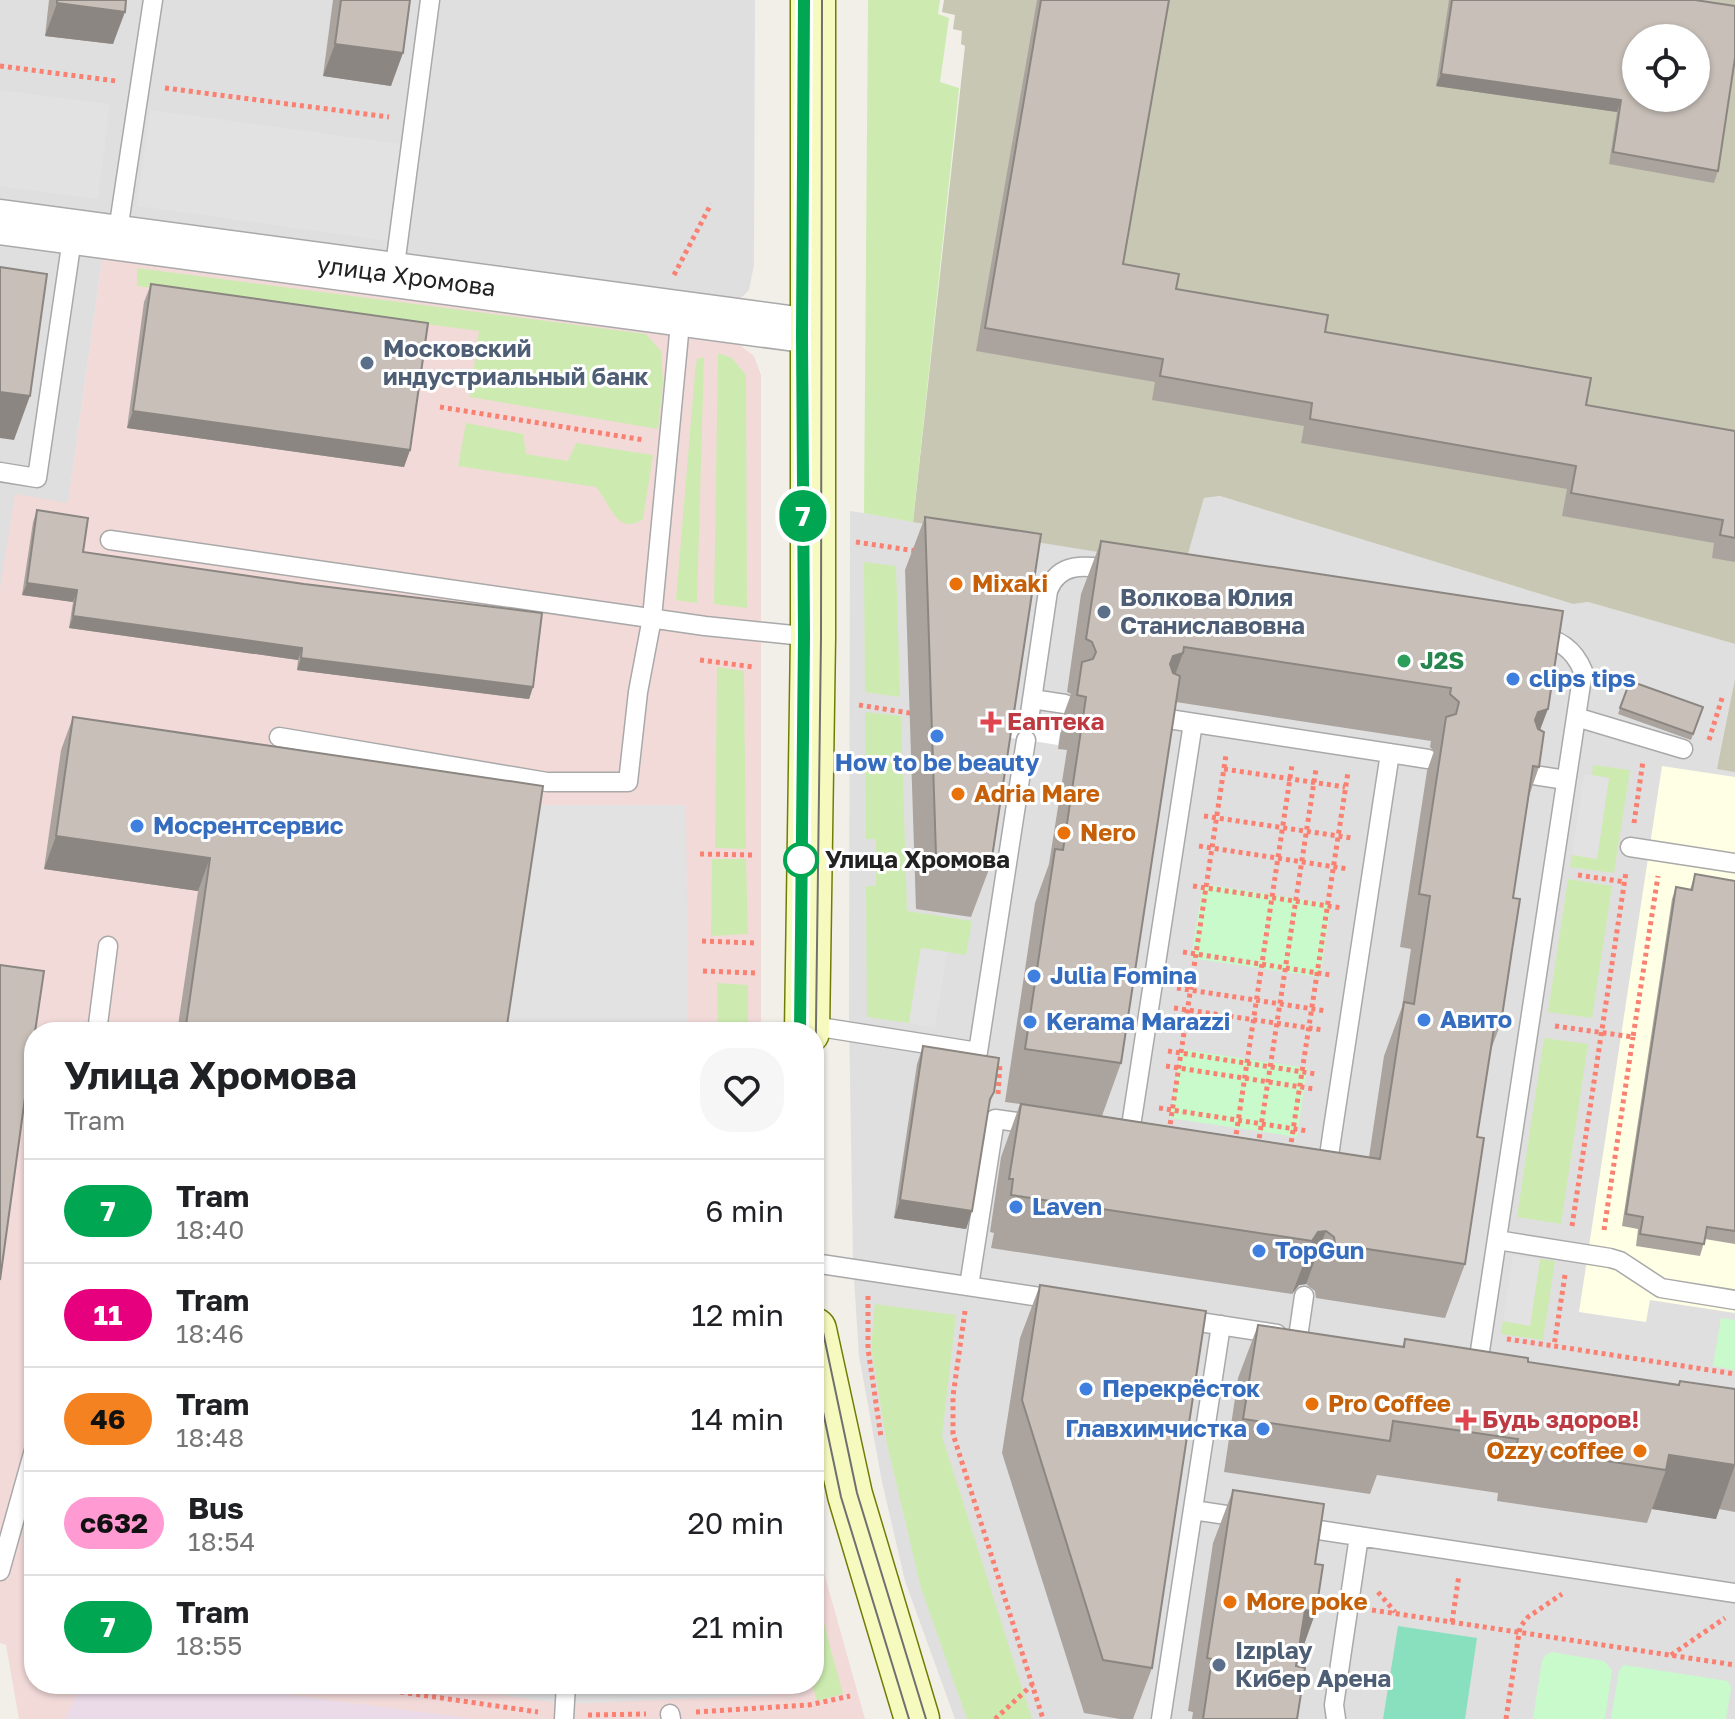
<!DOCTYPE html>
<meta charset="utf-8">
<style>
body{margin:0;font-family:"Golos Text",sans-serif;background:#f6f6f6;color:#202124;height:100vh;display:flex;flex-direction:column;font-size:30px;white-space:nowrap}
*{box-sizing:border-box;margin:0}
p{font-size:26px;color:#757577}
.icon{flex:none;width:44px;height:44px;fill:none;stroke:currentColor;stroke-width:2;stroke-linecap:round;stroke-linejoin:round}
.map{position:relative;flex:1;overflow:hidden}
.details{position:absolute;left:24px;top:1022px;width:800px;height:672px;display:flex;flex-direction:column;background:#fff;border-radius:32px;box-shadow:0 2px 6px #0004}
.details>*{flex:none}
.badge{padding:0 16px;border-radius:26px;font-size:28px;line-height:52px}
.tools{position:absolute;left:1622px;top:24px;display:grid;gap:16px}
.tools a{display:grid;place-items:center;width:88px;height:88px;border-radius:50%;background:#fff;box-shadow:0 2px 6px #0004;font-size:40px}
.map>.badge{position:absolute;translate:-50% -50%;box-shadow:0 0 0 4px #fff}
.round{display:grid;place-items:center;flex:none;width:84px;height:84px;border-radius:32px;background:#f6f6f6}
.head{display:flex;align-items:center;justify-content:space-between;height:136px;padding:0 40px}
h1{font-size:38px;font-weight:700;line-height:60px}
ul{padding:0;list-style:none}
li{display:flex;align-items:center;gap:24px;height:104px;padding:0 40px;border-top:2px solid #e0e0e0}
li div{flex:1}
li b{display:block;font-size:30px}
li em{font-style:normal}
li .badge{min-width:88px;font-weight:700;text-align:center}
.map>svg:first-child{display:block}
</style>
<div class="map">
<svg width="1735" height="1719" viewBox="0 0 1735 1719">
<rect width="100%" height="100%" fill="#f2efe9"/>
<path fill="#e0dfdf" d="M0,0h755l-1,265 -5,25 -7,7 -12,5 -730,-97z
M0,242l103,12 -35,250 -68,85z
M1220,496l353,108 15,-2 147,42v1075h-780l-50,-138 -23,-99 -23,-126 -6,-93 -4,-247 1,-505 336,50 18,-63z"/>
<path fill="#f2dad9" d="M103,254l624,81 27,21 7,19v657h-727v652h780v-147l51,182h-846l-13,-74 -6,-2v-1054l15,-95 53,9z"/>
<path fill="#ebdbe8" d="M82,1684h123l270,35h-410z"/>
<path fill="#ffffe5" d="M1662,766l73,11v536l-85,-13 -4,22 -67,-10z"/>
<path fill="#c7c7b4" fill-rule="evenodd" d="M944,0h791v644l-147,-42 -15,2 -353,-108 -16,2 -18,63 -13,3 -260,-42 52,-476 -4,-2 1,-13 -9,-2 2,-14 -13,-3zM1636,38h60v60h-60z
M1735,679v93l-18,-3z"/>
<path fill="#cdebb0" d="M868,0h72l-2,14 11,4 -9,64 19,6 -46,434 -49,-9z
M137,268l509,66 15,17 2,31 -5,47 -188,-32 9,-66 -342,-45z
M718,353l14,5 14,17 1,233 -33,-4z
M704,357l-7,246 -21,-3 19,-228 2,-13z
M466,423l57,11 3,20 42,7 8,-18 77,12 -10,64c-26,18 -33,-16 -47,-32l-138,-21z
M864,562l32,4 4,131 -35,-5z
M717,667l27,4 2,178 -31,-1z
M865,712l36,4 6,195 65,10 -6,34 -45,-7 -12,75 -42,-6 -1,-131h10v-47h-10z
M1593,765l37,5 -16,103 -44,-6 2,-12 25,3 12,-80 -17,-3z
M712,859h34l2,75 -37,2z
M1568,879l44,7 -20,132 -44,-6z
M717,983l31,2v47h-30z
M1544,1038l44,6 -27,180 -44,-7z
M1540,1259l15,2 -12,79 -42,-6 2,-13 27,4z
M875,1304l81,11 -14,121 90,283h-65l-46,-131 -34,-144 -16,-97z
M814,1586l29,108 -26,7 -5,-17h2z"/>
<path fill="#c8facc" d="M1203,884l128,20 -11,73 -129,-19z
M1181,1049l126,19 -10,69 -127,-19z
M1721,1318l14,2v50l-22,-4z
M1552,1652l52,9 8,9 -7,49h-72l9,-58 4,-6z
M1624,1665l104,16 3,7 -5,31h-115l8,-48z"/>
<path fill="#88e0be" d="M1398,1626l79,12 -12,81h-82z"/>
<path fill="#e2e2e2" d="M0,90l110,14 -12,95 -98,-13z
M150,110l251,34 -13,97 -251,-35z
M1584,774l25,4 -12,81 -25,-4z
M534,805h152l2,227h-187z
M921,948l26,4 -12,76 -26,-5z
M1513,1255l27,4 -10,67 -27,-5z
M772,1684l2,11 -210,9 -130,-19z"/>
<path fill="#fff" d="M1002,716l59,10 -3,19 -59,-9z"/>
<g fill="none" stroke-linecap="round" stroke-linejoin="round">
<g stroke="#a9a9a9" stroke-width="21">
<path id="service" d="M117,237l36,-237
M394,273l36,-273
M0,472l37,6 36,-246
M110,540l595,86 108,11
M1032,699l33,5
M1576,717l107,32
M1162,718l266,41
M1029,720l19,-129c11,-31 40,-25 66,-21
M279,737l268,45h81l10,-90 14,-74 29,-305
M1527,774l39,6
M1630,847l105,16
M807,1025l171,27 48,-312
M97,1032l11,-86
M1129,1139l64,-416
M1324,1169l3,1 5,-35 58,-382
M1497,1240l113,18 10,3 41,27 74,12
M814,1263l246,37
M969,1286l26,-167 43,6
M1180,1319l97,15
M1298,1337l6,-41
M1469,1363l9,1 105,-693c-9,-22 -24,-32 -48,-36
M1193,1510l53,8
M1299,1527l436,66
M0,1571l34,-121
M670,1714l1,5
M564,1719l2,-35
M1161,1719l60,-394
M1336,1719l-2,-14 25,-169"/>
</g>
<g stroke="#a9a9a9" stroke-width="47">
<g id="tertiary">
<path id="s1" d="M0,222l811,109"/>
</g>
</g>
<g stroke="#707d05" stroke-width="47">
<path id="secondary" d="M807,1032l6,-395v-637
M814,1330l36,165 67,224"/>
</g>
<path stroke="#fa8072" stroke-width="5" stroke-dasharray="4 4" stroke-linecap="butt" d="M0,66l116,15
M165,88l224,29
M674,275l37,-71
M440,407l204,33
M856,542l60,9
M700,660l54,7
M859,705l57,9
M1709,740l14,-45
M1224,769l121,18
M1204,816l148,22
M1634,823l9,-62
M1199,846l149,23
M700,854l54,1
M1578,875l47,7
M1193,886l149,22
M702,941l52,2
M1183,952l148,23
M703,971l52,2
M1177,988l149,23
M1174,1008l149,22
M1555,1026l78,11 25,-161
M1168,1051l148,23
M1166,1066l148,23
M998,1094l2,-30
M1159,1108l149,23
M1169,1132l57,-377
M1235,1142l57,-377
M1258,1146l58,-377
M1290,1150l58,-378
M1572,1226l54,-354
M1604,1230l29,-193
M1565,1275l-11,71 181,28
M868,1296v53l13,88
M965,1311l-12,85v38l90,285
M1507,1339l47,7
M1378,1592l17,20
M1372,1610l363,55
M1452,1622l7,-47
M1671,1655l54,-37
M345,1684l193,28
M696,1712l113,-7 41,-9
M588,1715l58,-1
M995,1719l37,-34
M1506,1719l14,-92 8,-10 34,-23"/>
<use href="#service" stroke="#fff" stroke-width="18"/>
<use href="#tertiary" stroke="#fff" stroke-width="44"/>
<use href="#secondary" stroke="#f7fabf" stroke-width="44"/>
<path stroke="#707070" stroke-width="2" d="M822,0l-1,637 -7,543 5,133 38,180 69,226
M800,1032c6,-344 2,-688 4,-1032
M814,1369l27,128 68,222"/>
</g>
<path fill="#aba49e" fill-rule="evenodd" d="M49,0h77l-13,44 -68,-8z
M333,0h77l-19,86 -68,-10z
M1037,0h132l-46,264 53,25 410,116 149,53v104l-23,-4 2,-15 -152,-27 5,-27 -266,-46 3,-17 -152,-26 3,-18 -179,-31z
M1449,0h246l23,171 -4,12 -105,-19 8,-52 -181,-26z
M151,284l259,166 -6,17 -277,-39 17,-126z
M37,510l46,42 450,135 -4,12 -232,-29 1,-10 -229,-32 4,-26 -51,-7 11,-73z
M925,517l66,347 -20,53 -55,-8 -11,-339z
M1101,541l462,70 -23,119 -1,37 -10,29 -16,102 -12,125 -11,29 -13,85 -12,127 -20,54 -129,-20 -1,-7 -9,-7 -7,1 -7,9 -301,-46 3,-15 -4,-1 11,-75 19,-53 -15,-2 30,-199 14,-39 18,-114 -9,-1 5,-33 8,-22 -4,-2 14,-98zM1176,702l255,39 -1,6 4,4 -7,20 -27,176 11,2 -9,58 -18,49 -15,101 -267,-41 19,-53z
M1630,681l73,26 -12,33 -73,-26z
M73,717l433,315h-329l21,-141 -154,-22 17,-119z
M1695,874l40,7v363l-30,-5 -5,17 -64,-10 2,-17 -16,-3 50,-327 4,-12 14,3z
M923,1046l71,46 -6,16 -16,103 -6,18 -72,-11 23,-154z
M1040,1285l112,383 -19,51h-13l-36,-6 -82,-260 18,-115z
M1258,1325l144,22 3,-8 123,23 150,23 2,-4 55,8v123l-16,-3 -3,10 -64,-10 -5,14 -150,-22 1,-8 -121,-18 -7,19 -146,-22 14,-94z
M1233,1490l82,74 1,47 -19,53v55h-105l1,-7 -5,-1 25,-168z"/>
<path fill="#8b8681" d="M57,3l68,9 -12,32 -68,-8z
M335,44l68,9 -12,33 -68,-10z
M1441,74l180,26 -4,12 -181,-26z
M0,392l30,4 -16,44 -14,-2z
M133,411l277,39 -6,17 -277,-39z
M27,583l50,7 -4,12 -51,-7z
M73,616l229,32 -4,12 -229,-32z
M1183,653l-19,53 -11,4 20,-54z
M301,658l232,29 -4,12 -232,-29z
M1548,709l-20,53 -10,4 20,-54z
M56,836l154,22 -12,33 -154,-22z
M900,1200l72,11 -6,18 -72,-11z
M1326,1231l-20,53 -7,1 -7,9 20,-53 6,-9z
M1669,1455l66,10 -19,54 -64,-10 14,-39z
M1305,1610l11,1 -19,53z"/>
<path fill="#c7bfb8" stroke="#8b8681" stroke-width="2" fill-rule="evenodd" d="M57,0h69l-1,12 -68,-9z
M341,0h69l-7,53 -68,-9z
M1041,0h128l-46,264 56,10 -3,15 152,26 -3,17 266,46 -5,27 149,26v107l-15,-3 3,-15 -152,-27 5,-27 -266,-47 2,-16 -152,-27 3,-17 -178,-31z
M1452,0h243l40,6v52l-17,113 -105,-19 8,-52 -180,-26zM1636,38h60v60h-60z
M0,267l47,7 -17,122 -30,-4z
M151,284l277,39 -18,127 -277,-39z
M37,510l51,8 -5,34 221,32 238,29 -9,74 -232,-29 1,-10 -229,-32 4,-26 -50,-7z
M925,517l116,17 -50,330 -55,-9z
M1101,541l462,70 -15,98 -10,3 -3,8 3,9 6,3 -5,35 -6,-1 -20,132 7,1 -8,51 -11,73 -6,-1 -18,115 7,1 -19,126 -130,-20 -1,-7 -8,-6 -8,1 -6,9 -301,-46 2,-16h-4l12,-75 359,55 24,-157 10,2 16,-108 -11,-2 27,-177 10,-3 3,-12 -9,-8 1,-6 -267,-41 -1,6 -10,3 -3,8 3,9 7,3 -59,387 -96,-14 30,-200 8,1 23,-153 -9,-2 5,-33 11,-3 3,-7 -4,-10 -6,-3z
M1630,681l73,26 -10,27 -73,-26z
M73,717l470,69 -37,246h-321l25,-174 -154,-22z
M1695,874l40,7v350l-28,-4 -3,17 -64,-10 3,-17 -17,-3 50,-327 16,3z
M0,965l44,6 -9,61h-1l-34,248z
M923,1046l76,12 -5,34 -4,7 -18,112 -72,-11z
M1040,1285l166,26 -54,357 -49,-8 -81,-260z
M1258,1325l146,22 1,-8 123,19v4l151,23 1,-4 55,8v76l-66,-10 -3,15 -150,-23 2,-8 -125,-18 -3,20 -147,-22z
M1233,1490l91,14 -9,60 8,1 -7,46 -11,-1 -9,56 9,2 -8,51h-94l9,-60 -5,-1z"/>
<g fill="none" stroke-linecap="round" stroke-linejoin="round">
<g stroke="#fff" stroke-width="18">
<path id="line" d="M800,1032l4,-396 -2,-301 2,-335"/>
</g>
<use href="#line" stroke="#00a651" stroke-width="12"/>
</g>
<g fill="#5c6f8a" stroke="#fff" stroke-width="3">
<circle cx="367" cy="363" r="8"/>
<circle cx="1104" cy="612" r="8"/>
<circle cx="1219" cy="1665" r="8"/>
</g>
<g fill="#e8710a" stroke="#fff" stroke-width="3">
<circle cx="956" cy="584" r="8"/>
<circle cx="958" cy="794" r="8"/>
<circle cx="1064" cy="833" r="8"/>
<circle cx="1312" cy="1404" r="8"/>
<circle cx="1640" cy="1451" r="8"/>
<circle cx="1230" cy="1602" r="8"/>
</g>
<circle fill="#2e9e5b" stroke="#fff" stroke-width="3" cx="1404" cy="661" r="8"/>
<g fill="#3f7fe0" stroke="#fff" stroke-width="3">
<circle cx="1513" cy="679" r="8"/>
<circle cx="937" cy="736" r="8"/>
<circle cx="137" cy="826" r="8"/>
<circle cx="1034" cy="976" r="8"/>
<circle cx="1424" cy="1020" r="8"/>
<circle cx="1030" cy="1022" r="8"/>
<circle cx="1016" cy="1207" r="8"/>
<circle cx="1259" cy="1251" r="8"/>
<circle cx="1086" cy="1389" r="8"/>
<circle cx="1263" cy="1429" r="8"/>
</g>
<g fill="#e0444e" stroke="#fff" stroke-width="3">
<path d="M987 710h8v8h8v8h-8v8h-8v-8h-8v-8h8z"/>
<path d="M1462 1408h8v8h8v8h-8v8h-8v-8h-8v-8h8z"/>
</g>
<circle fill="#fff" stroke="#00a651" stroke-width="4" cx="801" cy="860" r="16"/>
<g text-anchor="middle" stroke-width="6" stroke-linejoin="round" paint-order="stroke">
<g font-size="24" fill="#222" stroke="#fff">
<text dy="8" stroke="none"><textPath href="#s1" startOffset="410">улица Хромова</textPath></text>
</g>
<g font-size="24" font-weight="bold" fill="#4e5e75" stroke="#fff" text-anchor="start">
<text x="383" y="357">Московский<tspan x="383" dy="28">индустриальный банк</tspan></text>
<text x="1120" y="606">Волкова Юлия<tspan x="1120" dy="28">Станиславовна</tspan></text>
<text x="1235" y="1659">Izıplay<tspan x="1235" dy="28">Кибер Арена</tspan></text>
</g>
<g font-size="24" font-weight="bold" fill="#c56008" stroke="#fff" text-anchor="start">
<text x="972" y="592">Mixaki</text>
<text x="974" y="802">Adria Mare</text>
<text x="1080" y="841">Nero</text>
<text x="1328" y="1412">Pro Coffee</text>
<text x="1624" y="1459" text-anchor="end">Ozzy coffee</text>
<text x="1246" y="1610">More poke</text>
</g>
<g font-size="24" font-weight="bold" fill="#27864d" stroke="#fff" text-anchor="start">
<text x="1420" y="669">J2S</text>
</g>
<g font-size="24" font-weight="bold" fill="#366cbe" stroke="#fff" text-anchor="start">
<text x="1529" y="687">clips tips</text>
<text x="937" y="771" text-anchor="middle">How to be beauty</text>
<text x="153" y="834">Мосрентсервис</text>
<text x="1050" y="984">Julia Fomina</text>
<text x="1440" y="1028">Авито</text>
<text x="1046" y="1030">Kerama Marazzi</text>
<text x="1032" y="1215">Laven</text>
<text x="1275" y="1259">TopGun</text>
<text x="1102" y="1397">Перекрёсток</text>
<text x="1247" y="1437" text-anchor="end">Главхимчистка</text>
</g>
<g font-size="24" font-weight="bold" fill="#be3a42" stroke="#fff" text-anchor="start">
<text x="1007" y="730">Еаптека</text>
<text x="1482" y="1428">Будь здоров!</text>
</g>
<g font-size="24" font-weight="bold" fill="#222" stroke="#fff" text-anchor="start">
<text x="825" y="868">Улица Хромова</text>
</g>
</g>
</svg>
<div class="tools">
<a><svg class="icon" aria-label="locate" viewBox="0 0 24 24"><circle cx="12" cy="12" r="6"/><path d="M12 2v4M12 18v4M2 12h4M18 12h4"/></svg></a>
</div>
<b class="badge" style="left:803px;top:516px;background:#00a651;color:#fff">7</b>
<section class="details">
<div class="head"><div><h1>Улица Хромова</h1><p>Tram</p></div><a class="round"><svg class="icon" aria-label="heart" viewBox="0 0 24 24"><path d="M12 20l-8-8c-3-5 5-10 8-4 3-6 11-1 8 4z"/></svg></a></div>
<ul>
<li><span class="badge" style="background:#00a651;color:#fff">7</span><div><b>Tram</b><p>18:40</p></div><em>6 min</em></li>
<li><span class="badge" style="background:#e6007e;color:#fff">11</span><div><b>Tram</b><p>18:46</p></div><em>12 min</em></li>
<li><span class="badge" style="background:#f58220;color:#111">46</span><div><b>Tram</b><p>18:48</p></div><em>14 min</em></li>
<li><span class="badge" style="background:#ff9ad2;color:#111">с632</span><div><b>Bus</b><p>18:54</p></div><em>20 min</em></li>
<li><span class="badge" style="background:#00a651;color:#fff">7</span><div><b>Tram</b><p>18:55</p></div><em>21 min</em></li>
</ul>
</section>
</div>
